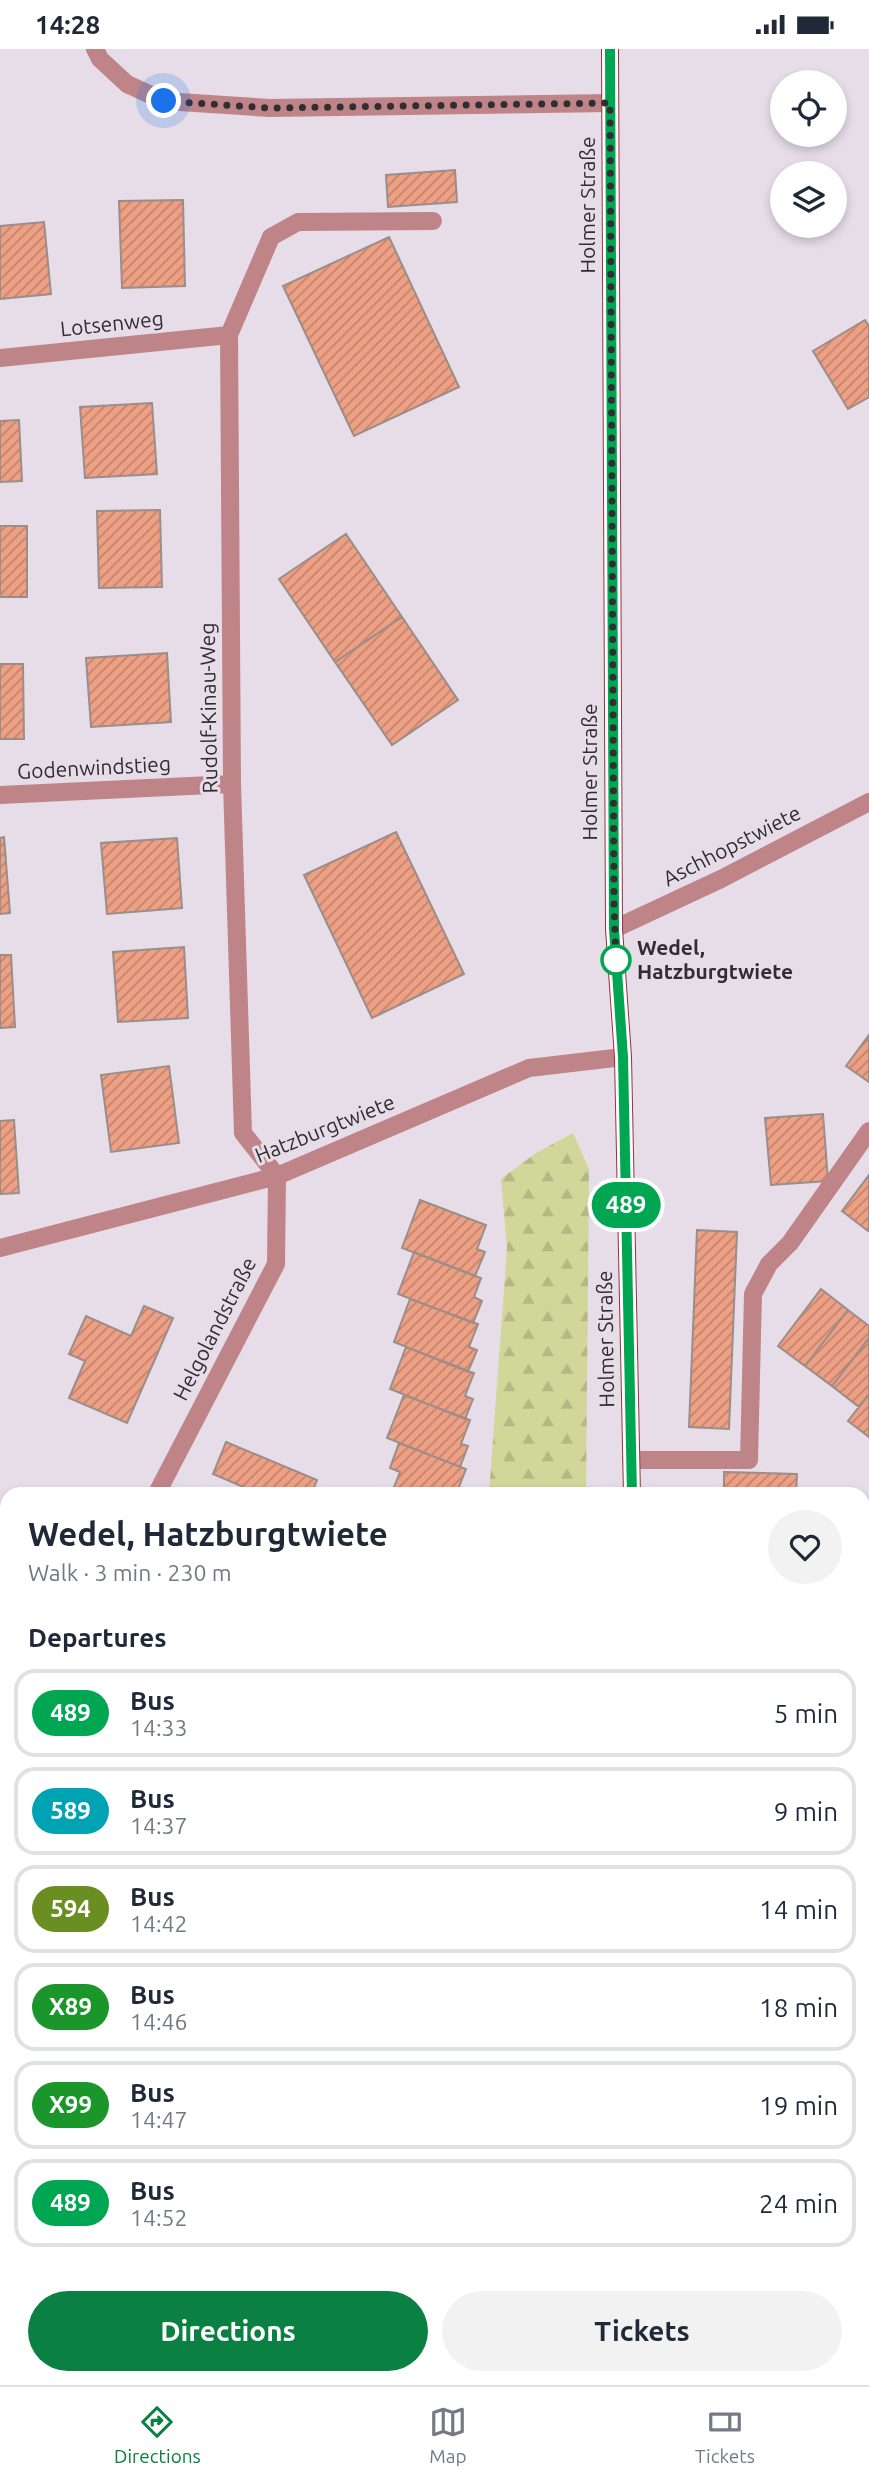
<!DOCTYPE html>
<meta charset="utf-8">
<style>
body{margin:0;font-family:Ubuntu,sans-serif;background:#f2f2f3;color:#1f2937;height:100vh;display:flex;flex-direction:column;font-size:26px;white-space:nowrap}
*{box-sizing:border-box;margin:0}
p{font-size:23px;color:#747a83}
.icon{flex:none;width:38px;height:38px;fill:none;stroke:currentColor;stroke-width:2;stroke-linecap:round;stroke-linejoin:round}
.map{position:relative;flex:1;overflow:hidden}
.details{position:absolute;left:0px;top:1438px;width:870px;height:898px;display:flex;flex-direction:column;background:#fff;border-radius:21px 21px 0 0;box-shadow:0 4px 10px #0003}
.details>*{flex:none}
.badge{padding:0 14px;border-radius:23px;font-size:24px;line-height:46px}
.fabs{position:absolute;left:770px;top:21px;display:grid;gap:14px}
.fabs a{display:grid;place-items:center;width:77px;height:77px;border-radius:50%;background:#fff;box-shadow:0 4px 10px #0003;font-size:35px}
.you{position:absolute;width:35px;height:35px;margin:-18px;border:5px solid #fff;border-radius:50%;background:#1a73e8;box-shadow:0 0 0 10px #1a73e833}
.map>.badge{position:absolute;translate:-50% -50%;box-shadow:0 0 0 4px #fff}
h2{padding:0 28px;font-size:26px;line-height:63px}
.round{display:grid;place-items:center;flex:none;width:74px;height:74px;border-radius:37px;background:#f2f2f3}
.summary{display:flex;align-items:center;justify-content:space-between;height:119px;padding:0 28px}
h1{font-size:33px;font-weight:600;line-height:52px}
.button{display:flex;gap:14px;margin-top:auto;padding:14px 28px}
.button a{flex:1;height:80px;border-radius:42px;background:#0b8043;color:#fff;font-size:28px;font-weight:600;line-height:80px;text-align:center}
.button a+a{background:#f2f2f3;color:#1f2937}
ul{padding:0;list-style:none}
li{display:flex;align-items:center;gap:21px;height:88px;margin:0 14px 10px;padding:0 14px;border:4px solid #e0e1e3;border-radius:21px}
li div{flex:1}
li b{display:block;font-size:26px}
li em{font-style:normal}
li .badge{min-width:77px;font-weight:700;text-align:center}
.status{display:flex;justify-content:space-between;align-items:center;height:49px;padding:0 35px;background:#fff;direction:ltr}
.status svg{height:19px;fill:currentColor}
.tabs{display:flex;justify-content:space-around;align-items:center;height:98px;border-top:2px solid #e0e1e3;background:#fff;font-size:19px;color:#747a83}
.tabs a{display:grid;justify-items:center;gap:4px}
.tabs .current{color:#0b8043}
.map>svg:first-child{display:block}
</style>
<div class="status"><b>14:28</b><svg viewBox="0 0 49 12"><path d="M0 12V9h3v3zM5 12V6h3v6zM10 12V3h3v9zM15 12V0h3v12zM26 1h20v11H26zM47 4h2v5h-2z"/></svg></div>
<div class="map">
<svg width="869" height="2336" viewBox="0 0 869 2336">
<defs>
<pattern id="forest-firs" width="22" height="20" patternUnits="userSpaceOnUse" patternTransform="scale(1.75)"><rect width="22" height="20" fill="#d1d699"/><path d="M5 1l3.5 6h-7zM16 11l3.5 6h-7z" fill="#b4b884"/></pattern>
<pattern id="building-hatch" width="6" height="6" patternUnits="userSpaceOnUse" patternTransform="scale(1.75)"><rect width="6" height="6" fill="#eea084"/><path d="M-1 1l2-2M0 6l6-6M5 7l2-2" fill="none" stroke="#c1836d"/></pattern>
</defs>
<rect width="100%" height="100%" fill="#e6dde8"/>
<path fill="url(#forest-firs)" d="M573,1084l16,36 -3,325h-97l18,-246 -6,-69 35,-26z
M396,2329h142l-1,7h-142z"/>
<path fill="url(#building-hatch)" stroke="#9b8d89" stroke-width="2" d="M455,121l2,32 -69,5 -2,-32z
M183,151l2,86 -63,2 -3,-87z
M44,173l7,72 -51,5v-73z
M389,188l70,150 -105,49 -71,-150z
M865,271l4,6v71l-21,12 -35,-58z
M152,354l5,71 -72,4 -5,-71z
M19,371l3,61 -22,1v-61z
M160,461l2,77 -63,1 -2,-77z
M0,477h27v71h-27z
M346,485l56,83 -67,45 -56,-83z
M402,568l56,83 -66,45 -57,-83z
M167,604l4,69 -80,5 -5,-69z
M0,615h23l1,75h-24z
M396,783l68,142 -92,44 -68,-143z
M4,788l6,76 -10,1v-76z
M177,789l5,70 -75,6 -6,-71z
M184,898l4,71 -70,4 -5,-70z
M0,906h11l4,72 -15,1z
M869,986v47l-23,-16z
M169,1017l10,77 -68,9 -10,-77z
M823,1065l5,67 -57,4 -6,-67z
M14,1071l5,73 -19,1v-73z
M869,1126v55l-1,1 -26,-20z
M420,1151l66,25 -9,24 8,3 -10,24 -73,-28z
M697,1181l40,2 -8,197 -40,-2z
M414,1203l67,26 -7,19 8,4 -9,22 -75,-29z
M821,1240l27,21 -43,56 -27,-20z
M410,1250l68,25 -9,23 8,3 -9,22 -74,-30z
M144,1257l29,12 -46,105 -58,-25 16,-37 -16,-7 17,-38 45,20z
M848,1261l21,16v12l-37,48 -27,-20z
M869,1289v56l-10,13 -27,-21z
M406,1298l68,26 -9,23 8,3 -8,20 -75,-30z
M869,1345v43l-21,-16z
M404,1346l66,25 -9,24 7,2 -8,21 -73,-29z
M226,1393l91,38 -6,15h-49l-49,-21z
M399,1394l67,26 -9,23 7,3h-66l-6,-3 8,-20 -10,-4z
M724,1423l73,2 -1,21h-72z
M863,1466l6,4v59l-6,9z
M0,1469l7,3v83l-7,-3z
M7,1877v75l-7,-2v-55z
M0,2044l7,3v45l-7,18z
M0,2111l7,3v7l-7,18z
M863,2137l6,5v42l-6,8z
M869,2223v30l-6,-5v-18z
M72,2329h62l-3,7h-61z
M261,2329h67l-2,7h-47z
M712,2329h46l16,3v4h-63z"/>
<g fill="none" stroke-linecap="round" stroke-linejoin="round">
<path stroke="#bf8488" stroke-width="18" d="M95,0l5,10 27,25 37,17 106,7 340,-5
M271,188l27,-15 135,-1
M631,1411h118l4,-166 16,-30 21,-21 79,-112"/>
<path stroke="#bf8488" stroke-width="18" d="M271,188l-42,98 3,449 11,349 34,43
M0,309l229,-23
M0,746l232,-11
M614,880l107,-50 148,-77
M0,1199l277,-72 252,-108 94,-11
M156,1446l120,-231 1,-88
M0,1746l7,-13"/>
<path stroke="#973041" stroke-width="18" d="M610,0l4,880 9,128 9,438
M586,2336l1,-7"/>
</g>
<g fill="none" stroke-linecap="round" stroke-linejoin="round">
<g stroke="#fff" stroke-width="16">
<path id="line" d="M610,0l4,880 9,128 9,438"/>
</g>
<use href="#line" stroke="#00a651" stroke-width="10"/>
<path stroke="#312d32" stroke-width="7" stroke-dasharray="0 12.6" d="M164,52l106,7 340,-5 4,801 2,56"/>
</g>
<circle fill="#fff" stroke="#00a651" stroke-width="3.5" cx="616" cy="911" r="14"/>
<g text-anchor="middle" stroke-width="6" stroke-linejoin="round" paint-order="stroke">
<g font-size="21" fill="#312d32" stroke="#e6dde8">
<text transform="translate(588 156) rotate(-90)" y="7">Holmer Straße</text>
<text transform="translate(112 275) rotate(-6)" y="7">Lotsenweg</text>
<text transform="translate(209 659) rotate(-91)" y="7">Rudolf-Kinau-Weg</text>
<text transform="translate(94 719) rotate(-3)" y="7">Godenwindstieg</text>
<text transform="translate(590 723) rotate(-90)" y="7">Holmer Straße</text>
<text transform="translate(732 797) rotate(-27)" y="7">Aschhopstwiete</text>
<text transform="translate(325 1080) rotate(-22)" y="7">Hatzburgtwiete</text>
<text transform="translate(215 1280) rotate(-63)" y="7">Helgolandstraße</text>
<text transform="translate(606 1290) rotate(-91)" y="7">Holmer Straße</text>
</g>
<g font-size="21" font-weight="bold" fill="#312d32" stroke="#e6dde8" text-anchor="start">
<text x="637" y="906">Wedel,<tspan x="637" dy="24">Hatzburgtwiete</tspan></text>
</g>
</g>
</svg>
<div class="fabs">
<a><svg class="icon" aria-label="locate" viewBox="0 0 24 24"><circle cx="12" cy="12" r="6"/><path d="M12 2v4M12 18v4M2 12h4M18 12h4"/></svg></a>
<a><svg class="icon" aria-label="layers" viewBox="0 0 24 24"><path d="M12 4l9 5-9 5-9-5zM3 14l9 5 9-5"/></svg></a>
</div>
<div class="you" style="left:164px;top:52px"></div>
<b class="badge" style="left:626px;top:1156px;background:#00a651;color:#fff">489</b>
<section class="details">
<div class="summary"><div><h1>Wedel, Hatzburgtwiete</h1><p>Walk · 3 min · 230 m</p></div><a class="round"><svg class="icon" aria-label="heart" viewBox="0 0 24 24"><path d="M12 20l-8-8c-3-5 5-10 8-4 3-6 11-1 8 4z"/></svg></a></div>
<h2>Departures</h2>
<ul>
<li><span class="badge" style="background:#00a651;color:#fff">489</span><div><b>Bus</b><p>14:33</p></div><em>5 min</em></li>
<li><span class="badge" style="background:#00a3b4;color:#fff">589</span><div><b>Bus</b><p>14:37</p></div><em>9 min</em></li>
<li><span class="badge" style="background:#6b8e23;color:#fff">594</span><div><b>Bus</b><p>14:42</p></div><em>14 min</em></li>
<li><span class="badge" style="background:#1a962b;color:#fff">X89</span><div><b>Bus</b><p>14:46</p></div><em>18 min</em></li>
<li><span class="badge" style="background:#1a962b;color:#fff">X99</span><div><b>Bus</b><p>14:47</p></div><em>19 min</em></li>
<li><span class="badge" style="background:#00a651;color:#fff">489</span><div><b>Bus</b><p>14:52</p></div><em>24 min</em></li>
</ul>
<div class="button"><a>Directions</a><a>Tickets</a></div>
</section>
</div>
<nav class="tabs">
<a class="current"><svg class="icon" aria-label="directions" viewBox="0 0 24 24"><path d="M12 3l9 9-9 9-9-9zM9 14v-3h6M13 9l2 2-2 2"/></svg>Directions</a>
<a><svg class="icon" aria-label="map" viewBox="0 0 24 24"><path d="M3 6l6-2 6 2 6-2v14l-6 2-6-2-6 2zM9 4v14M15 6v14"/></svg>Map</a>
<a><svg class="icon" aria-label="tickets" viewBox="0 0 24 24"><path d="M3 7h18v10H3zM15 7v10"/></svg>Tickets</a>
</nav>
